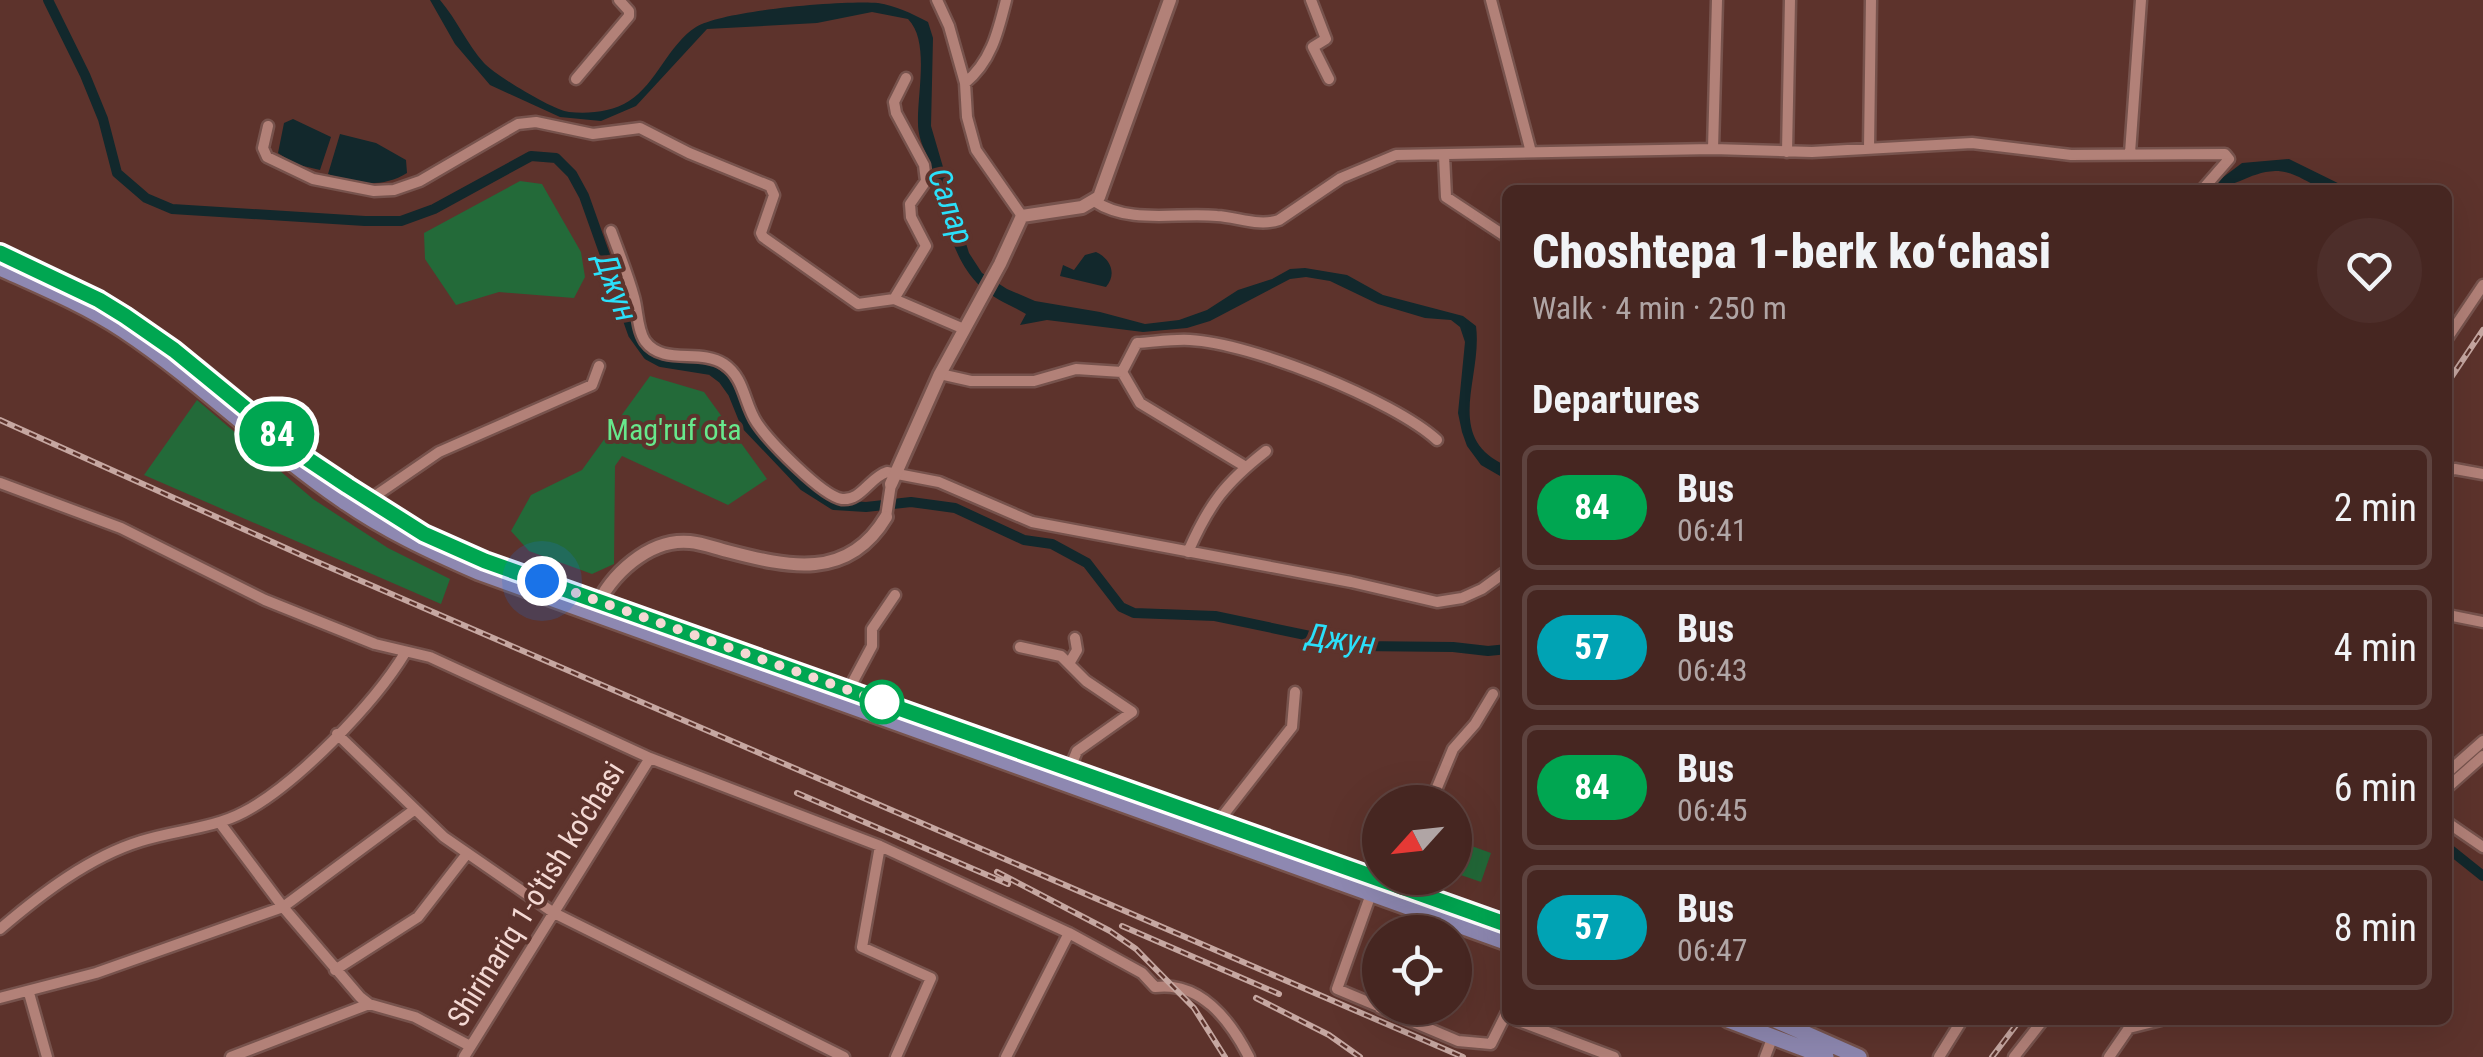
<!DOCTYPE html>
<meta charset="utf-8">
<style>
body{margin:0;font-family:"Roboto Condensed",sans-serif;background:#4d2e2a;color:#f1f3f6;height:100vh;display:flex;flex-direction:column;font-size:38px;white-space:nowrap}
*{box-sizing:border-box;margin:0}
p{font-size:32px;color:#b0a5a5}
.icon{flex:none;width:55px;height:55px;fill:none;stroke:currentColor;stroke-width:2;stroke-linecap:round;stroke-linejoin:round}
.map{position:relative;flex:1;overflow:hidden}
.details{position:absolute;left:1502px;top:185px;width:950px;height:840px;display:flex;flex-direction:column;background:#462621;border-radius:15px;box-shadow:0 10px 40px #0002,0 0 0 2px #5e433f}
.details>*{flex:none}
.badge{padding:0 20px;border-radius:32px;font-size:35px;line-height:65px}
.needle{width:65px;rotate:243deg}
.tools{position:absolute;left:1362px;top:785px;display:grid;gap:20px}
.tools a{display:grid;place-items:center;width:110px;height:110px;border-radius:50%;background:#462621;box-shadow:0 10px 40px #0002,0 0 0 2px #5e433f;font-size:50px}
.you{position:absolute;width:50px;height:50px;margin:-25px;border:8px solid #fff;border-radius:50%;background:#1a73e8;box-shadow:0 0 0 15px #1a73e833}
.map>.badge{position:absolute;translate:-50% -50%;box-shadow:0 0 0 5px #fff}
h2{padding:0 30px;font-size:38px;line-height:90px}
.round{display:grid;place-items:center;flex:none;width:105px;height:105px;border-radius:52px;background:#4d2e2a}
.overview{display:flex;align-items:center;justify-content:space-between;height:170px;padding:0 30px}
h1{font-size:48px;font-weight:800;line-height:75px}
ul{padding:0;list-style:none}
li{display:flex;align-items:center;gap:30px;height:125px;margin:0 20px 15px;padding:0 10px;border:5px solid #5e433f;border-radius:15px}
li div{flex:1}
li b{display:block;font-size:38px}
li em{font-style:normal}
li .badge{min-width:110px;font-weight:700;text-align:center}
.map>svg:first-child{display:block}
</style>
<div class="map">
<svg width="2483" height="1057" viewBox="0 0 2483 1057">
<rect width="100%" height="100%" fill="#5d332c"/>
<path fill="#236a39" d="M520,181l22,3 39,68 4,25 -11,21 -75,-6 -43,13 -31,-46 -1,-26z
M650,376l54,16 63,87 -39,26 -106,-49 -7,10 -1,98 -22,10 -63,-23 -18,-20 20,-36 51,-25z
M197,400l116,99 75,49 62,31 -9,25 -297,-129z
M1455,840l36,13 -10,29 -26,-9z"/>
<path fill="#12282c" d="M430,0h10c17,20 27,44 44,63 11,12 70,48 85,49 20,2 43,0 60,-11 28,-18 39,-56 67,-74 27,-17 150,-27 182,-24 18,3 33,10 50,19l5,16 -2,88 26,89 12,38 13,20 25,16 28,12 65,11 45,12 34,-4 28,-10 31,-20 34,-11 18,-10 15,-1 42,7 36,20 80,21 13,10c7,52 -34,112 31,140v14l-26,-15 -14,-19 -5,-14 -4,-19 7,-71 -5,-15 -9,-7 -26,-2 -47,-14 -48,-23 -24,-4 -16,2 -80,42 -23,7 -44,4 -96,-12 -27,5 6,-11c-15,-9 -33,-15 -46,-28 -30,-29 -36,-75 -46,-112 -5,-18 -16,-31 -16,-51 -1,-29 12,-82 -10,-104l-36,-7 -55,11 -110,6 -71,77 -35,15 -41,-4 -70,-32 -35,-41z
M293,119l38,18 -11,33 -25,-6 -17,-11 6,-30z
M340,134l36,9 30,17 1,13c-24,15 -53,12 -79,1z
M2289,159l63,31c-10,0 -24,2 -32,-2 -15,-7 -27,-17 -45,-17 -26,1 -44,19 -69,19l36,-27z
M1096,252c15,7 21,22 10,35l-46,-11 3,-11 11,5 11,-15z"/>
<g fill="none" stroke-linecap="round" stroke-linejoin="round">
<path stroke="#12282c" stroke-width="10" d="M48,0l37,75 18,44 14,54 29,25 26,11 193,12h36l33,-12 97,-53 25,2 16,16 12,22 49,138 15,21 13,7 50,8 12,9 10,14 13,32 58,61 30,19 32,2 45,-5 44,6 69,32 28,4 35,19 34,44 13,6 81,3 143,30 95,1 35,4 20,-2
M2448,848l35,28"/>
<g stroke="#77534d" stroke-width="15">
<path id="minor" d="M937,0l12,26 16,57 2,34 9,33 46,66
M1311,0l15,39 -13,8 16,32
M1491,0l40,152
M576,79l53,-63v-5l-10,-11
M965,83c26,-21 33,-51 41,-83
M268,126l-5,22 4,9 46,22 61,12 20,-1 26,-9 98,-57 18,-2 57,12 47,-6 49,25 81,33 4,9 -13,38 2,4 95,67 36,-5 70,30
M1713,149l4,-149
M1869,149l2,-149
M1787,152l3,-152
M2130,153l11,-153
M1444,155l2,42 62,41
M1094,201c36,24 83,11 123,15 20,1 42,11 62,4l62,-42 55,-23 317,-6 99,3 160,-9 99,12 154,-1 4,5 -27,31
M611,231c8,22 17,44 23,66 4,14 3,32 11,44 18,25 55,7 79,23 21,14 20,40 33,59 12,18 65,73 85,76 19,2 28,-22 45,-27l52,10 93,40 319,60 86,20 25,-4 20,-9 26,-19
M894,299l32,-53 -15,-29 -1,-13 16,-23 -2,-16 -28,-52 -2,-11 12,-24
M2448,337l35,-52
M1122,372l15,-29c17,-1 36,-4 53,-3 61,3 203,60 247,100
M1122,372l18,31 106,64
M940,374l31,7h63l42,-12 46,3
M2448,471l7,-2 28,5
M0,483l121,45 144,72 110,44 55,13 220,101 230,88 189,87 73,40 13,14c46,-6 75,33 94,70
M369,500l70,-48 153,-67 7,-19
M886,517l5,-33
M1188,552c21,-48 37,-69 78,-101
M2448,615l35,7
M1020,647l41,9 25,25 46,31 -55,39 -7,17
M1070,662l7,-12 -2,-12
M849,689l23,-43v-17l23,-34
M337,734l107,103 110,76 290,144
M2448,772l35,-31
M2448,787l35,-31
M1431,802l22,-53 22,-25 18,-30
M220,823l63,84 77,90 9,7 46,13 55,29
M2448,823l35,24
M1220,825l1,-7 71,-91 3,-35
M880,846l-18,101 69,31 -35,79
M1371,894l-34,95 43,18
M0,929c41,-35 89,-72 141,-88 34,-11 71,-12 103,-29 53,-28 130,-108 161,-159
M335,970l83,-53 48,-62
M29,993l18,64
M0,998l96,-25 187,-66 131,-97
M1380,1008l78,33 33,3 17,-34
M1516,1020l98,37
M231,1057l138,-53
M464,1057l186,-299
M1006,1057l63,-124
M1765,1057l8,-21
M1939,1057l23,-37
M2014,1057l29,-37
M2109,1057l20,-29 32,-8"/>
</g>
<g stroke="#77534d" stroke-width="18">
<path id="tertiary" d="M891,484l49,-110 60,-110 22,-48 60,-9 17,-10 71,-197
M595,610c15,-35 54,-72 95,-68 12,1 25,6 37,9 61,16 121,30 159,-34"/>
</g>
<g stroke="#77534d" stroke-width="20">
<path id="primary" d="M0,253l99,47 26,15 73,53 108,89 42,29 76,48 61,27 1023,364
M0,268c42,19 85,37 123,62 78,52 143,118 219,170 43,30 88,51 136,72l1030,371
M1728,1020l98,37
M1775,1020l84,37"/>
</g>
<use href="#minor" stroke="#b28178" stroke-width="10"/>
<use href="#tertiary" stroke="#b28178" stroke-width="12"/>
<use href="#primary" stroke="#8e88b1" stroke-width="15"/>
<g stroke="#c6a7a1" stroke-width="6">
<path id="rail" d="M2448,382l35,-52
M0,420l308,138 1155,499
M797,793l211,91
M997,872l113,59 26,18 58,59 31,49
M1122,926l157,68
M1256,998l73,37 31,22
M1992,1057l28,-37"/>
</g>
<use href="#rail" stroke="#5d332c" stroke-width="2.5" stroke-dasharray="8" stroke-linecap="butt"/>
</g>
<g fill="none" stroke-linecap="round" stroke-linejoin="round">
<g stroke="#fff" stroke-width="22">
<path id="line" d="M0,253l99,47 26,16 49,34 132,108 42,28 76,48 61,27 1023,364"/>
</g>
<use href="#line" stroke="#00a651" stroke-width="15"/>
<path stroke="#f4d9d4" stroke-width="10" stroke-dasharray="0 18" d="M542,581l340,121"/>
</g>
<circle fill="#fff" stroke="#00a651" stroke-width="5" cx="882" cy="702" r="20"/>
<g text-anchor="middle" stroke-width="8" stroke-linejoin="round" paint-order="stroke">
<g font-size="30" fill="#67e88c" stroke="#5d332c">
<text x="674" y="440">Mag'ruf ota</text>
</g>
<g font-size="30" fill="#f4d9d4" stroke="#5d332c">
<text transform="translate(536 894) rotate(-58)" y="10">Shirinariq 1-o'tish ko'chasi</text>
</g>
<g font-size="32" font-style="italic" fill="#2be0fa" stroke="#5d332c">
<text transform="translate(951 206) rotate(70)" y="11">Салар</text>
<text transform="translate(616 287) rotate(70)" y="11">Джун</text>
<text transform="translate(1341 639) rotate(8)" y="11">Джун</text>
</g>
</g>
</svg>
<div class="tools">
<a><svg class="needle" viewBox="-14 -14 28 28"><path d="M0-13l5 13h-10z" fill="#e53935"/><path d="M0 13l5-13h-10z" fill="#b0a5a5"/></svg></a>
<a><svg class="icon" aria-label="locate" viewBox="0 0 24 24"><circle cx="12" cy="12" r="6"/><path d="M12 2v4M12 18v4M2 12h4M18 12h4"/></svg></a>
</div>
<div class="you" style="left:542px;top:581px"></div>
<b class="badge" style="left:277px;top:434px;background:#00a651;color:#fff">84</b>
<section class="details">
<div class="overview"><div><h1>Choshtepa 1-berk koʻchasi</h1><p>Walk · 4 min · 250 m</p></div><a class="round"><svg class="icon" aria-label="heart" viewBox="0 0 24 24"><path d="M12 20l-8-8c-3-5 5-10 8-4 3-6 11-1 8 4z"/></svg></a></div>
<h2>Departures</h2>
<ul>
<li><span class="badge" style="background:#00a651;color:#fff">84</span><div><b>Bus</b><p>06:41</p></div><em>2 min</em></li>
<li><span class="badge" style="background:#00a3b4;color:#fff">57</span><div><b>Bus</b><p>06:43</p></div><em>4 min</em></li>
<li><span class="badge" style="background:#00a651;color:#fff">84</span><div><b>Bus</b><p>06:45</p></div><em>6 min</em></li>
<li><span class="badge" style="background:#00a3b4;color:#fff">57</span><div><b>Bus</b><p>06:47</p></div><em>8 min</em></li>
</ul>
</section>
</div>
